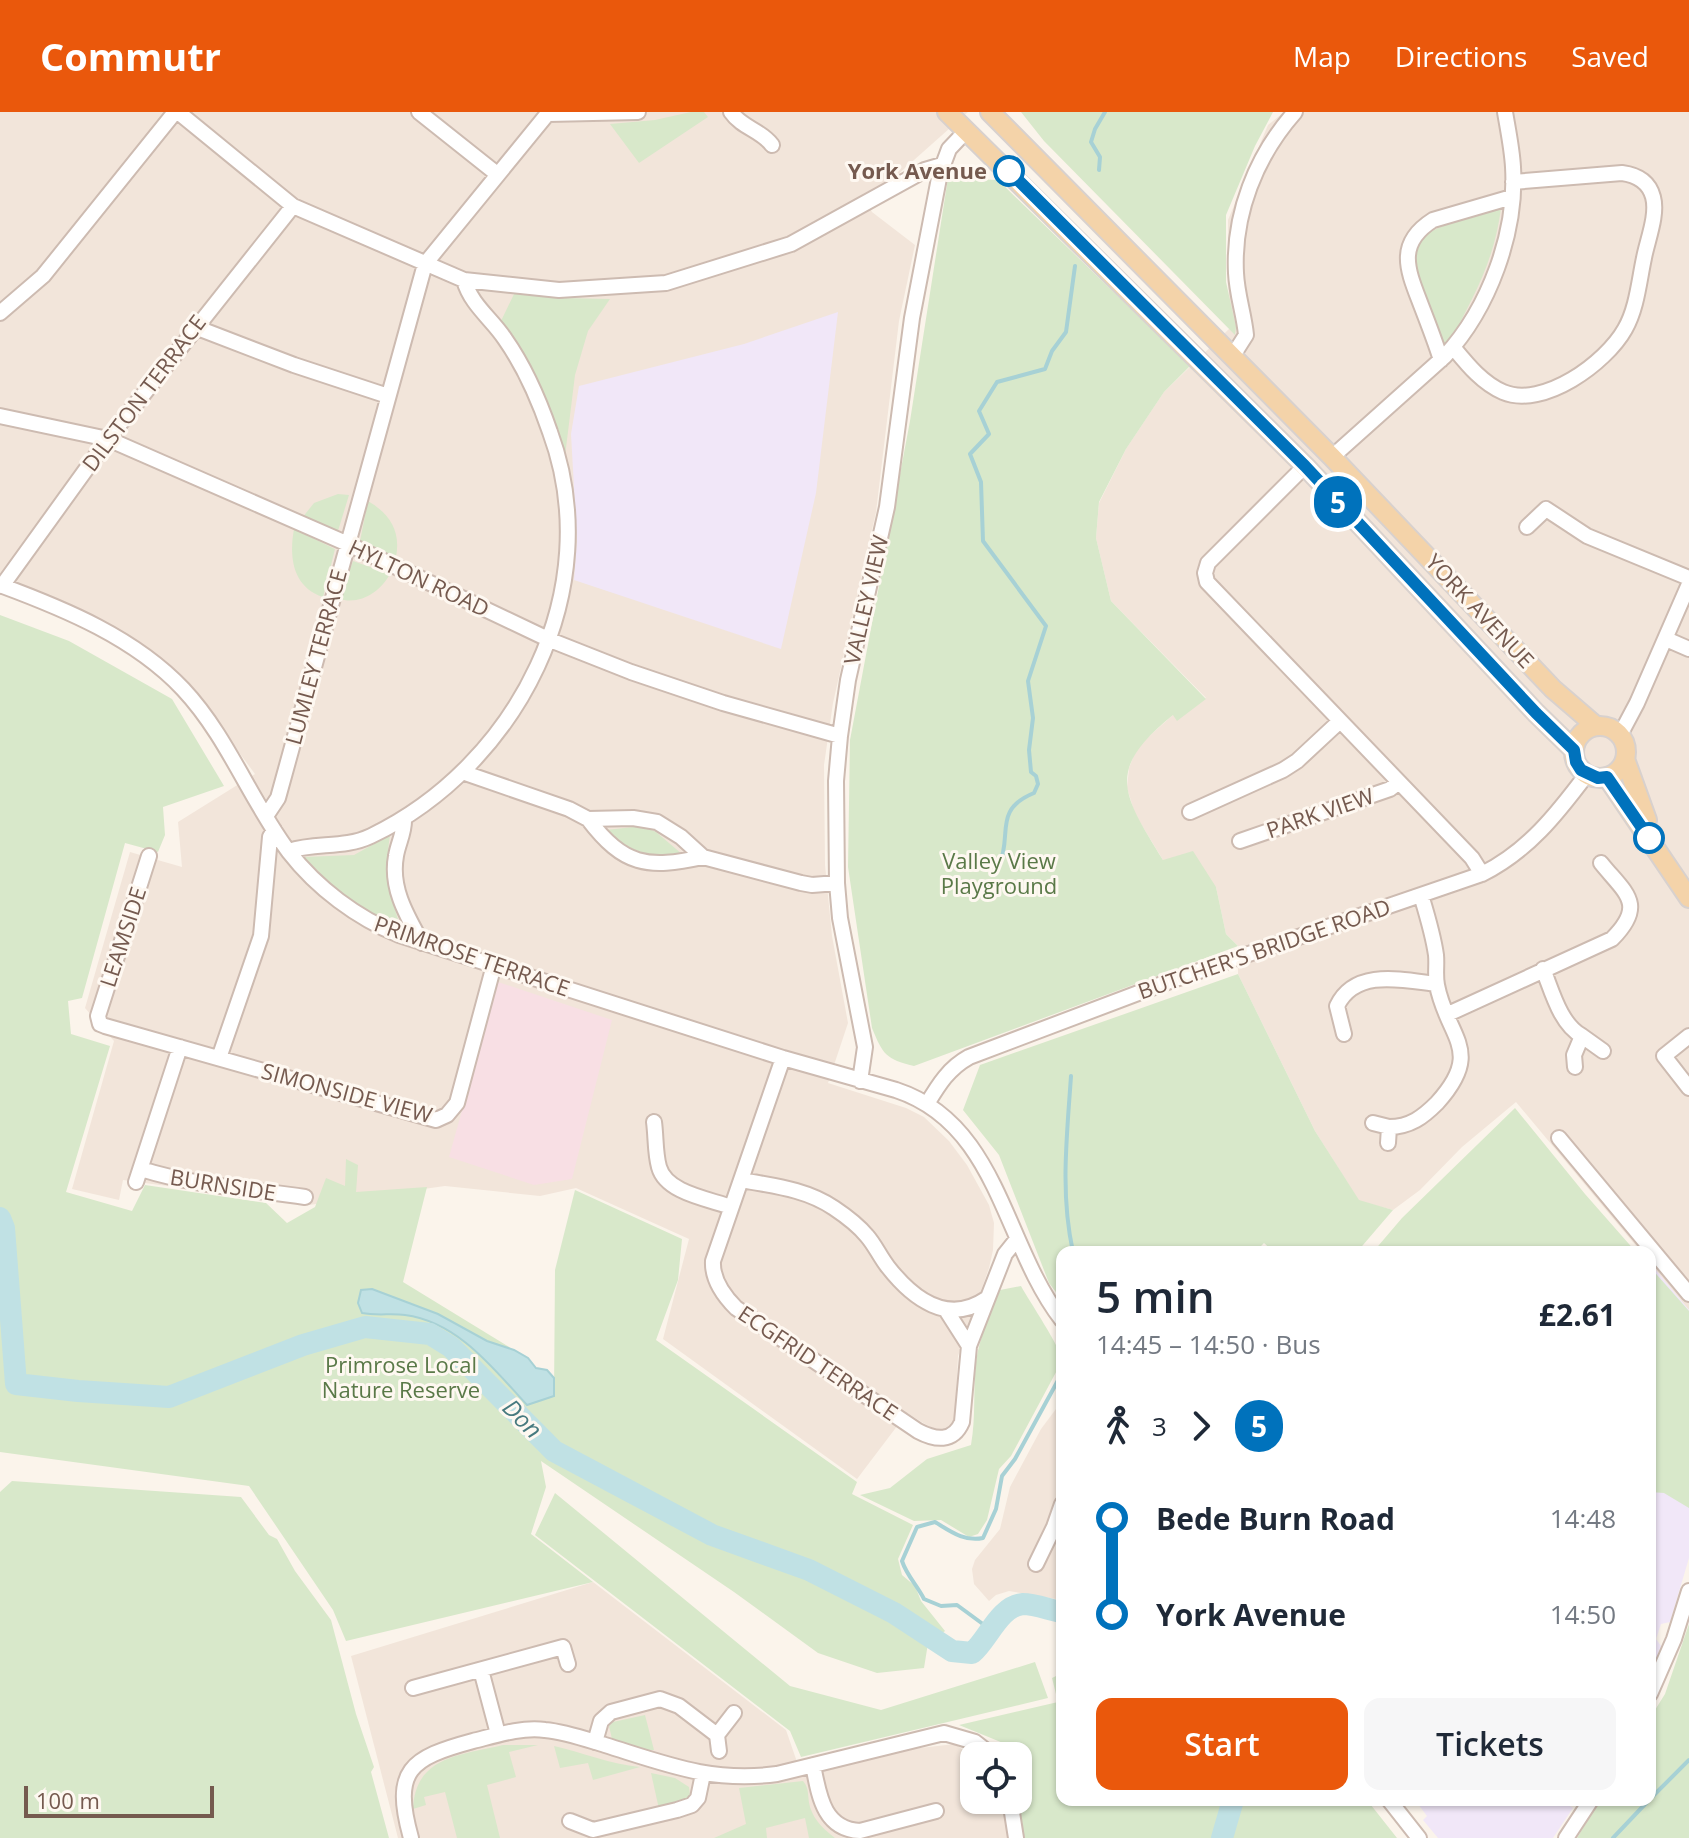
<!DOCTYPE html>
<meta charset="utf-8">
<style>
body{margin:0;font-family:"Open Sans",sans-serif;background:#f6f6f7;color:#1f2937;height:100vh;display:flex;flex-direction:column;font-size:30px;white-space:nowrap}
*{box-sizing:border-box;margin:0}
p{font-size:26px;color:#747a83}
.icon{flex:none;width:44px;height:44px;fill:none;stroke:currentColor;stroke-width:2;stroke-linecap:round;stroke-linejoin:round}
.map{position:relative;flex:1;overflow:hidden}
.panel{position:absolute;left:1056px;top:1134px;width:600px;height:560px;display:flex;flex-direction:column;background:#fff;border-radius:16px;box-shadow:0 2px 6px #0004}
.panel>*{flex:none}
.badge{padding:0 16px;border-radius:26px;font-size:28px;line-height:52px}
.tools{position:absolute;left:960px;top:1630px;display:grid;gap:16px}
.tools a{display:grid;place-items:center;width:72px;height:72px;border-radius:16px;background:#fff;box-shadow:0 2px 6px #0004;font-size:40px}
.scale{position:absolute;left:24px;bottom:20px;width:190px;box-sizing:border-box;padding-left:8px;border:4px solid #755a4f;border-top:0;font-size:22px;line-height:28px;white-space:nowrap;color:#755a4f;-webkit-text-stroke:6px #fef8f1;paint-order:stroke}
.map>.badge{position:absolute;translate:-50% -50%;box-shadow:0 0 0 4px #fff}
.legs{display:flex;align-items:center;gap:12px;height:88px;padding:0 40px;font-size:26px}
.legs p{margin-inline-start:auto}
.summary{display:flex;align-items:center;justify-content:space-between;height:136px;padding:0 40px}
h1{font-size:44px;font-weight:600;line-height:60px}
.primary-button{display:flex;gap:16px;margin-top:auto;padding:16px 40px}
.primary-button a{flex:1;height:92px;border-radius:16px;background:#ea580c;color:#fff;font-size:32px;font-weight:600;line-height:92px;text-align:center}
.primary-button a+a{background:#f6f6f7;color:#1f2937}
ul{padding:0 40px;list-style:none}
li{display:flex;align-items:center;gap:28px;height:96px;font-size:30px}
li i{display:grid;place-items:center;width:12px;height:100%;margin:0 10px;background:currentColor}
li i::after{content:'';width:20px;height:20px;margin:-10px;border:6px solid;border-radius:50%;background:#fff}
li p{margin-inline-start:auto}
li:first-child i{background:linear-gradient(#0000 50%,currentColor 0)}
li:last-child i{background:linear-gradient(currentColor 50%,#0000 0)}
header{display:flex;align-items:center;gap:48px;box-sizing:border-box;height:112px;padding:0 40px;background:#ea580c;color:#fff}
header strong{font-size:38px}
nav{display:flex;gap:44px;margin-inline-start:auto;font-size:28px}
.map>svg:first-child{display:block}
</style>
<header>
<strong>Commutr</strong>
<nav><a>Map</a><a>Directions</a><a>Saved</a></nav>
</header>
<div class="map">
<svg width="1689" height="1726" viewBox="0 0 1689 1726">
<rect width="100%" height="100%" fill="#fbf4eb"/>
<path fill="#f2e5da" d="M0,0h968l-72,64 -33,18 9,18 43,33 -16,76 -23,191 -43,191 -9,62 1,100 7,71 16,87 -20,60 78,25 18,9 25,24 18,24 22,40 5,18 -1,27 -4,18 -31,88 -3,62 -5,9 -8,3 -9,-1 -26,-16 -50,66 -194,-140 26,-100 -113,-51 -36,8 -95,-10 -136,19 -186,-25 -4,20 -47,-11 42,-148 -29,-33 45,-156 52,15 -4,-45 77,-48 -69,-93 -111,-65 -75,-28z
M1284,0h405v1198l-39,-47v-11h-9l-125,-150 -54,45 -42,43 -27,20 -34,-9 -44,-70 -77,-157v-28l-12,-12 -10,-47 -53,-27 -28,-46 -8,-26 2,-20 8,-21 37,-33 3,6 29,-22 -95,-97 -15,-63 3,-35 27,-54 38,-57 65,-63 -1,-109 40,-95z
M1062,1289v199l-53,-9 -13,4 -7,6 -15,-17 -2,-15 3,-9 25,-31 10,-42 31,-58z
M593,1470l193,148 11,32 158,-18 19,14v42h29l14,38h-619l-47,-182z"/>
<path fill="#f1e7f8" d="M838,200l-22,181 -35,156 -207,-69 3,-39 -6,-107 8,-48 165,-42z
M1650,1151l39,47v248l-19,64 -9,2 -5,15 5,7 -11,28z
M1415,1688h155l-3,4 6,4 -20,30h-115l-15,-18 4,-4z"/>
<path fill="#f8dfe4" d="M498,870l114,38 -40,159 -38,6 -85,-28z"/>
<path fill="#d8e8ca" d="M691,0h13l4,5 -69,46 -29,-39 45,-4z
M1021,0h252l-18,34 -29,69v67l10,45 -1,8 -191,-194z
M948,66l50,2 192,186 -26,26 -38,57 -27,53 -3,36 15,63 95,98 -29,22 -4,-6c-68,55 -51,78 -10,145l30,-9 23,36 10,47 12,12 -324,120c-28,-7 -31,-11 -42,-38l-24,-161 2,-127 60,-319z
M1496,94l5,2c-7,54 -27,87 -51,134l-5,3 -31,-77c-1,-36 23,-40 51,-49 11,-4 21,-9 31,-13z
M515,180l48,6 47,1 -22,32 -13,44 -10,81c-16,-48 -37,-93 -64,-135z
M338,382l11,1 -11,36 -36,-13 12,-15z
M368,389c22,13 33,30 28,56l-36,-16z
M294,417l41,20 -12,48c-31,-10 -34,-41 -29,-68z
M353,449l37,13c-10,18 -29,31 -51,25z
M0,503l69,26 103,58 52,87 -61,21 2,28 -7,17 -33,-9 -43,155 -14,3 3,33 39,12 -44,146 66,19 13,-26 121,18 21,20 28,-16 11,-29 19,8 1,-27 12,6 -2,27 71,-5 -24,95 111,68 13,54 27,-8 1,-126 20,-80 107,49 -4,41 -22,60 201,142 -5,12 61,31 -15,34 4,16 13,11 6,15 24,30 -8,6 -7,-6 -6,37 -47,5 -59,-20 -84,-61 -193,-131 5,26 -15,47 62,48 -247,59 -13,-31 -84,-124 -249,-34z
M642,714l14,6 26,22c-32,5 -52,-2 -76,-24z
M390,723c-5,32 -1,59 10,90 -39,-9 -69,-41 -96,-68l50,-2z
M1238,862l77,157 44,69 34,10 -36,42h-83l-10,-9 -9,9h-193v48l-13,-17 -50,-128 -36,-45 17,-45z
M1515,996l70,86 51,58h-263l29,-34z
M1650,1155l39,44v197l-25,-15 -14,-1z
M1021,1174c8,15 41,63 41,75l-51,95 -12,13 -12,51 -9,14 -9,3 -28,-17 -27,1 -54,-26 30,-7 37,-29 44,-14c5,-28 2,-55 5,-83 3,-24 15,-50 24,-72z
M12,1369l229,16 28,38 8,4 18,32 36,49 25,94 18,53 -3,5 18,66h-389v-346z
M555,1381l235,193 91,24 154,-48 13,36 -247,59 -11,-26 -255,-196z
M1689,1512v214h-112l23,-38h50v-82l15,-24z
M1062,1561v127h305l30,38h-377l-4,-38h2v-44h-8l-2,-11 -49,-20 99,-23 -6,-24z
M645,1603l9,35h-7l-35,-11 -3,-13 4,-4z
M503,1633h35l-29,7 7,25 -29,8 13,53h-43l-12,-46 -21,5 2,8 -13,4c2,-53 48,-54 90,-64z
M554,1634c30,7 56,18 86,21l-47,13 -5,-17 -28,5z
M651,1661l24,5 14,9 1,8 -4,7 -27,7z
M803,1669c7,8 4,16 7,26 5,15 14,22 25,31h-26l-4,-20 -39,10 1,10h-53l32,-14 -7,-36z"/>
<path fill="#c0e1e4" stroke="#a7d1d5" stroke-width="2" d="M372,1177l66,25 49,27 27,9 14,8 8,10 11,2 7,8v18l-27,9c-34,-37 -69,-83 -122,-90 -14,-2 -28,1 -43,-2l-4,-10 3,-13z"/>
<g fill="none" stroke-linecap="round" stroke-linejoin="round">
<path stroke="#a7d1d5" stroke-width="4" d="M1099,58l1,-13 -9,-15 4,-13 10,-17
M999,753c14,-29 -7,-55 35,-72l4,-9 -2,-8 -5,-4 -2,-22 4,-32 -5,-37 18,-55 -63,-85 -2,-59 -11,-28 19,-20 -10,-23 18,-29 48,-13 7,-18 14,-19 9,-66
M1071,964c-4,60 -11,117 2,176
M991,1518l-34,-25 -16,1 -17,-7c-7,-14 -17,-23 -22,-38l15,-34 18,-5c15,9 29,20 48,16l13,-29 6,-33 13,-17 47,-86
M1650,1687l39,-39
M1613,1726l36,-38"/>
<path stroke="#c0e1e4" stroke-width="22" d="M0,1106l4,10 12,156 62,7 91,6 134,-52 62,-18 65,7 21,13 103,104 158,84 97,35 85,43 58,38 20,2c16,-13 27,-47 51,-49 12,0 27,6 39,8
M1222,1726l11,-38"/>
<g stroke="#cdbbb1" stroke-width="18">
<path id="minor" d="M178,0l115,94 171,74 95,10 107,-7 125,-39 134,-74 17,-5
M419,0l78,62
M731,0c11,16 30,18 41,33
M548,2l90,-2
M0,201l43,-37 132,-164
M195,215l99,38 94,31
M1453,235c14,17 29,36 50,45 40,17 103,-29 122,-63 12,-21 14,-48 19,-71 3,-17 14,-43 9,-61 -4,-15 -16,-22 -31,-24l-109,9
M1232,245l14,-22c-2,-21 -9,-40 -10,-62 -3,-59 20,-117 59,-161
M1441,248c-6,-19 -13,-37 -20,-55 -13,-34 -26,-61 12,-85l79,-23
M0,304l108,23 240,105 202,96 81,32 92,31 117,33
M1332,345l113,-101c44,-48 72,-123 68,-189 -1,-18 -5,-37 -8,-55
M1305,354l-97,97 -3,10 2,9 265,276 10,16
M1527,415l19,-18 41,27 102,42
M0,473c65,24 135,53 183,104 45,48 67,111 106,163 28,36 68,66 110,83l384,123 113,32c103,34 107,154 166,230
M2,474l106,-147 185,-233
M1666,527l23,10
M1620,623l17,-32 52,-119
M462,660l107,37 19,10 45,-1 24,4 24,15 22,20 98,26 11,2 25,-2
M1190,700l93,-42 14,-9 43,-40
M266,704l12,-18 147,-534 124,-152
M404,706c1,14 -6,25 -8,38 -6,32 11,60 26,87
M588,707c36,47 59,50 115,38
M1240,729l150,-52 9,-7
M289,739c27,-9 55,-2 82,-15 147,-71 237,-247 179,-404 -11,-32 -26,-66 -45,-93 -13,-20 -34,-34 -41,-59
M149,744l-51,160 2,8 5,2 331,94 11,-5 10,-12 37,-138
M1543,857c9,22 17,55 39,67
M1448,902l164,-75c35,-35 13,-46 -11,-76
M1344,922l-7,-28c18,-38 66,-26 99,-22
M1689,924l-25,20 25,32
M219,946l42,-122 9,-99 4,-7
M783,946l-70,203c-1,18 11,35 23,47l182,123c17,9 35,12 44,-9l7,-76 36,-92 12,-15
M1575,955l-1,-12 8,-19 21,15
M860,969l5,-34 -25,-129 -3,-35 -1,-102 4,-45 8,-56 39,-173 25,-189 28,-145 9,-24 18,-19
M927,992c12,-20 22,-36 42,-47l201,-76 312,-107c46,-23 75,-60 105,-100
M654,1010c2,14 1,31 5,45 7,26 50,32 72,40
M1373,1011l16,4 -1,16
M1389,1015c21,0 34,-10 48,-24 48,-53 10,-65 0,-118 -2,-10 0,-20 -1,-30 -3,-21 -9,-40 -15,-60
M1559,1026l130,156
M141,1057c54,17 108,20 164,28
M741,1068c33,6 65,9 93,28 12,8 24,17 33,28 8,9 13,21 21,31 25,32 60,58 98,32
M136,1070l44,-135
M946,1198l23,36
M1036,1452l18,-37 8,-23
M481,1558l17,64
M413,1576l150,-41 5,17
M1650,1582l24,-55 15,-48
M595,1630l6,-21 10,-9 49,-13 19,7 38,29
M719,1639l-2,-16 17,-22
M813,1653c6,30 10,64 47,66l76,-20
M1010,1688l6,38
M1389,1688l30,38
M570,1709l23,9 84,-20 15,-5 6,-7 5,-24
M411,1726c-19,-68 -1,-80 62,-97 24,-6 48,-14 72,-11 21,2 40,9 60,15 61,19 107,38 172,29l167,-41 31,9 18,14
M1566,1726l25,-38"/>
</g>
<g stroke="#d8d1ce" stroke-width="22">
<path id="major" d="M947,0l358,354 231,247 38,37
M990,0l342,345 221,232 43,37
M1574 640a26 26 0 1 1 52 0a26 26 0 1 1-52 0Z
M1625,647l22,61
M1607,665l82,121"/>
</g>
<use href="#minor" stroke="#fff" stroke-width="14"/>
<use href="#major" stroke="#f4d3a9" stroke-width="18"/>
</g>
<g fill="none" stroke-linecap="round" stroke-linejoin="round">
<g stroke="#fff" stroke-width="18">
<path id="line-1" d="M1009,59l296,295 231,247 38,37 2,12 5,8 17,8 9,-1 42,61"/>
</g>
<use href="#line-1" stroke="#0072bc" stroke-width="12"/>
</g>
<g fill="#fff" stroke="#0072bc" stroke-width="4">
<circle cx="1009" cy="59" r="14"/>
<circle cx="1649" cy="726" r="14"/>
</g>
<g text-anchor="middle" stroke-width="6" stroke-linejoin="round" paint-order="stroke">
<g font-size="22" font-weight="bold" fill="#755a4f" stroke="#fef8f1" text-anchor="end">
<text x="987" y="67">York Avenue</text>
</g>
<g font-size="22" fill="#755a4f" stroke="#fef8f1">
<text transform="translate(144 281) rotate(-53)" y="8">DILSTON TERRACE</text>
<text transform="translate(419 466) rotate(25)" y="8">HYLTON ROAD</text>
<text transform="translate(866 488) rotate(-77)" y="8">VALLEY VIEW</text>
<text transform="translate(1480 499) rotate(47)" y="8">YORK AVENUE</text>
<text transform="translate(316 545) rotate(-75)" y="8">LUMLEY TERRACE</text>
<text transform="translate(1320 701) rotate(-19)" y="8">PARK VIEW</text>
<text transform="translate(123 825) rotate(-72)" y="8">LEAMSIDE</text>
<text transform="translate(1264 837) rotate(-19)" y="8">BUTCHER'S BRIDGE ROAD</text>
<text transform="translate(472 844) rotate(19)" y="8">PRIMROSE TERRACE</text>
<text transform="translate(347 981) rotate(15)" y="8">SIMONSIDE VIEW</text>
<text transform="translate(223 1073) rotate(9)" y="8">BURNSIDE</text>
<text transform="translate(818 1251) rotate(34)" y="8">ECGFRID TERRACE</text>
</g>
<g font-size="22" fill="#5a7948" stroke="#fef8f1">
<text x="999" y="757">Valley View<tspan x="999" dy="25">Playground</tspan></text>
<text x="401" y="1261">Primrose Local<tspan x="401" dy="25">Nature Reserve</tspan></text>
</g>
<g font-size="24" font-style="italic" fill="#477a7f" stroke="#fef8f1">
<text transform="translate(522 1307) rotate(45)" y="8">Don</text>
</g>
</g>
</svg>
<div class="tools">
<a><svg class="icon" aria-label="locate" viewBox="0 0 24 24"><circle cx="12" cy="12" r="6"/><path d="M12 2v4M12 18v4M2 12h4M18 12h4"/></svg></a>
</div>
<div class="scale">100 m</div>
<b class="badge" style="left:1338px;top:390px;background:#0072bc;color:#fff">5</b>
<section class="panel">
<div class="summary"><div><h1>5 min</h1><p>14:45 – 14:50 · Bus</p></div><b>£2.61</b></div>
<div class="legs"><svg class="icon" aria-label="walk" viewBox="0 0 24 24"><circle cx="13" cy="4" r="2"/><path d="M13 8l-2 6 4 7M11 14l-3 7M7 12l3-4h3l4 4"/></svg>3<svg class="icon" aria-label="forward" viewBox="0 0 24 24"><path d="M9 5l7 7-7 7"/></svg><b class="badge" style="background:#0072bc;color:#fff">5</b></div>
<ul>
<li><i style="color:#0072bc"></i><b>Bede Burn Road</b><p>14:48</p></li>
<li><i style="color:#0072bc"></i><b>York Avenue</b><p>14:50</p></li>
</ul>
<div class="primary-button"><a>Start</a><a>Tickets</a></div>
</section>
</div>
